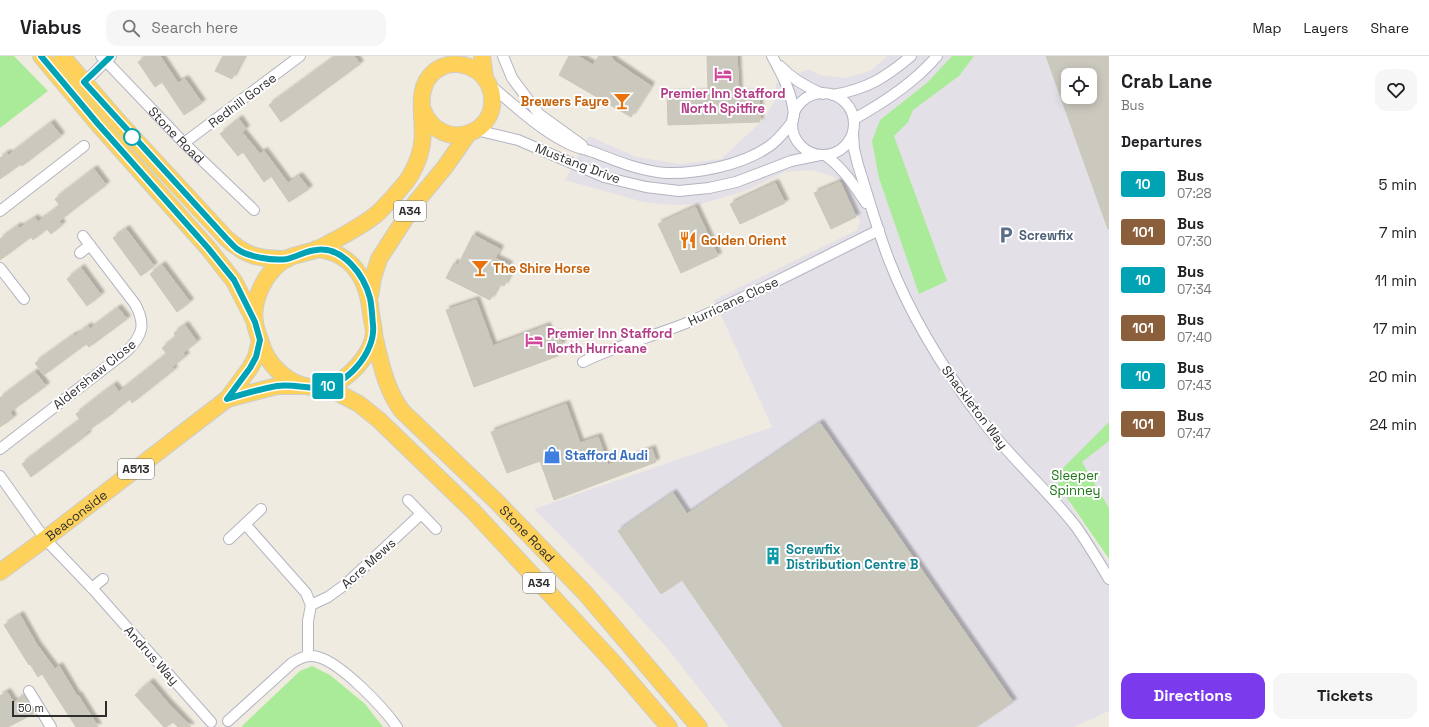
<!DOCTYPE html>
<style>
body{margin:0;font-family:"Space Grotesk",sans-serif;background:#f6f6f6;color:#202124;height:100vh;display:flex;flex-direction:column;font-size:15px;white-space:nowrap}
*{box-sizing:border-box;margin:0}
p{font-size:13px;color:#757577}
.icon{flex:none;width:22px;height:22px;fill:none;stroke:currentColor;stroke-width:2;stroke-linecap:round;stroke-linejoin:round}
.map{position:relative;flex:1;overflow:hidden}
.panel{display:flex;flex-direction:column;background:#fff;width:320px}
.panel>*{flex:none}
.badge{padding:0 8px;border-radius:3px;font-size:14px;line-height:26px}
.buttons{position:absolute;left:1061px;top:12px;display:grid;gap:8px}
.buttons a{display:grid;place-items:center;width:36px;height:36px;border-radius:8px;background:#fff;box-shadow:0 2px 10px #0003;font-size:20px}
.scale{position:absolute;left:12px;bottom:10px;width:95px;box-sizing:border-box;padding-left:4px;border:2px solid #2e2e2e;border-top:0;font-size:11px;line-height:14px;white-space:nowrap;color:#2e2e2e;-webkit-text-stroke:3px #fff;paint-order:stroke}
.map>.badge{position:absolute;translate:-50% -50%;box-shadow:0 0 0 2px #fff}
h2{padding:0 12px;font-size:15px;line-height:36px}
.round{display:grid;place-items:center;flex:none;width:42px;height:42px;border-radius:12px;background:#f6f6f6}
.headline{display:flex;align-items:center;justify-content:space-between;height:68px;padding:0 12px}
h1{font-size:19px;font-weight:600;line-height:30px}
.cta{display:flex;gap:8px;margin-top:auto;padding:8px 12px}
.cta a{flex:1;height:46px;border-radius:12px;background:#7c3aed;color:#fff;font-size:16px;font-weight:600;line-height:46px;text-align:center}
.cta a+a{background:#f6f6f6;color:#202124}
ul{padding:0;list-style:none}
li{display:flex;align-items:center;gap:12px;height:48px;padding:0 12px}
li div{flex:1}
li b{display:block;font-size:15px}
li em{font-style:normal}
li .badge{min-width:44px;font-weight:700;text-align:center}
header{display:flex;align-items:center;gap:24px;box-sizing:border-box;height:56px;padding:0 20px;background:#fff;border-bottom:1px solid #e0e0e0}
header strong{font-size:19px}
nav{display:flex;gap:22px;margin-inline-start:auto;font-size:14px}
.search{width:280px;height:36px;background:#f6f6f6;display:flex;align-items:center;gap:10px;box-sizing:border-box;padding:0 14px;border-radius:12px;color:#757577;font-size:15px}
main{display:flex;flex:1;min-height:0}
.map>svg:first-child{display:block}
</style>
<header>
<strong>Viabus</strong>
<div class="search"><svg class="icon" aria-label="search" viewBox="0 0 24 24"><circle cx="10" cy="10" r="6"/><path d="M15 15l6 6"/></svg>Search here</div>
<nav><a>Map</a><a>Layers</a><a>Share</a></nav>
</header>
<main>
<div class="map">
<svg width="1109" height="671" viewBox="0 0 1109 671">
<defs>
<filter id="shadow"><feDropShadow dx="3.5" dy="-3.5" stdDeviation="1" flood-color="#0004"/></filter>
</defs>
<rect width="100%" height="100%" fill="#f0ebe0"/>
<path fill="#e4e0e8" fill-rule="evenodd" d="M888,0h221v382l-31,27 -9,38 40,60v148l-35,16h-345l-61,-78 -51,-56 -83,-84 238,-82 -58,-127 143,-70 3,-9 -18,-39 -10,-6 -20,-6 -27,2 -40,19 -44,13 -28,1 -30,-3 -78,-22 24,-44 47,21 44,7 41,-5 42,-39 11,-18 2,-19 32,-14 12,6 26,3 24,-7zM1068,19h22v22h-22z
M1109,385v67l-27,-46z"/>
<path fill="#a9eb98" d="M0,0h14l34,35 -48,37z
M952,0h22l-15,20 -46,34 -5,12 -14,14 53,145 -28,13 -40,-116 -7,-37 8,-21 48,-38z
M1109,366v19l-27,21 27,46v51l-51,-74 3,-15z
M312,610l18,9 35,29 18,23h-141l1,-2 57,-54z"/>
<path fill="#cbc9be" stroke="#ccc8b8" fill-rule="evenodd" filter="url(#shadow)" d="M147,0h13l18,27 7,-4 17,24 -18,12 -22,-33 -7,5 -17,-25z
M223,0h21l-12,23 -17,-8z
M336,0h18l6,8 -79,58 -12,-17z
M569,0h9l15,9 6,-9h12l3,5 37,25 -20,31 -72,-42z
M707,0h30l2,38 20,-1 1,29 -92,3 -1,-31 41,-1z
M1046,0h63v172l-1,1zM1068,19h22v22h-22z
M239,63l7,10 -4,3 18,22 4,-3 24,32 11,-7 10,13 -20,13 -18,-26 -7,6 -21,-30 -5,4 -18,-22z
M51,67l10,13 -39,30 -1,-2 -21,15v-21l7,-5 2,2z
M94,113l12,16 -47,36 3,4 -11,9 -4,-5 -14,11 -2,-3 -31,23v-21l18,-13 2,2 15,-10 3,4 22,-16 -5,-7z
M840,126l16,35 -25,12 -17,-36z
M775,127l10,20 -45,21 -10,-20z
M695,151l23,49 -37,17 -23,-49z
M126,173l28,37 -13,10 -28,-38z
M473,179l27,14 -5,9 14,7 -3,5 5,2 -7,14 -5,-2 -9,16 -44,-22 8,-15 4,2z
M162,209l28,37 -13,10 -27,-38z
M81,212l20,27 -14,11 -20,-27z
M476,244l17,46 54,-20 3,10 8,-3 4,12 -7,3 3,8 -84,31 -28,-77z
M118,252l9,11 -38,28 -3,-3 -42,31 -9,-12 39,-28 1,1 13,-10 2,3z
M185,269l12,17 -14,11 3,3 -14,11 2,3 -42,33 -2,-4 -17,13v1l-27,19 2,2 -57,43 -9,-13 58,-44 -4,-6 27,-21 11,-8 5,7 48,-38 -5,-6 14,-11 -2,-4z
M35,316l11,14 -36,26 3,6 -13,9v-29z
M566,348l14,39 18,-6 10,28 44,-16 4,13 -102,38 -14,-39 -33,12 -16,-41z
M820,367l193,279 -37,25h-193l-101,-147 -21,14 -43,-63 55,-38 14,21z
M20,559l17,30 18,24 4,-3 18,30 1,-1 20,32h-22l-34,-53 -4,3 -8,-13 -1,1 -25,-40z
M150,626l17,20 24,25h-13l-5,-5 -7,5h-2l-29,-32z
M7,636l7,11 10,-8 11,18 -27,14h-8v-31z"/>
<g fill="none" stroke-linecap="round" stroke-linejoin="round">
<g stroke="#b3b4c2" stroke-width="12">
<g id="minor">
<path id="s1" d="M101,0l83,87 70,67"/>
<path d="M503,0l9,22 27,36 43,31"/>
<path d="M772,0c10,18 21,39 22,60"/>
<path d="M780,10c12,13 26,21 43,28"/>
<path d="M84,27l27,-27"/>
<path d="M490,29c25,21 48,43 77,58 8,5 18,6 26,9 23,9 48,19 73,21 31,1 76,-8 102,-26 10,-6 17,-16 25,-26"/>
<circle cx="823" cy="68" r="31"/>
<path d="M833,39c34,-6 52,-17 78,-39"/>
<path d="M854,63c29,-16 62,-38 83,-63"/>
<path d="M476,74l42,10 86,37 42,10 33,4 30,-3 27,-6 55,-21 29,-6"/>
<path d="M853,77l1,16 4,16c10,31 19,64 31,95 22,57 55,110 92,159 29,39 67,71 96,109 11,16 22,34 32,51"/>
<path d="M184,87l116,-87"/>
<path d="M825,99c18,13 29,30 41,48"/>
<path d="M0,155l84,-65"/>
<path d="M80,197l10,-8"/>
<path d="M0,212l24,31"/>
<path d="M583,306c34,-17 73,-26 108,-41 64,-27 125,-60 188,-91"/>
<path d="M0,393l127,-98c16,-16 19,-27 8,-47l-52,-68"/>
<path d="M0,420l45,63 47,49 119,134"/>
<path d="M408,444l28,29"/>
<path d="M245,468l61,69 5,12"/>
<path d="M229,483l32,-30"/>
<path d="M92,532l11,-9"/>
<path d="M308,600v-35l3,-16 17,-8 18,-13 75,-70"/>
<path d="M29,635l22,36"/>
<path d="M228,665l64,-58c8,-5 16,-9 26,-6 23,6 65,50 79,70"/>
</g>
</g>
<g stroke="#cdcdcd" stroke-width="18">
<g id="trunk">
<path d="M41,0l57,68 110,124 26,33 21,41"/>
<path d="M62,0l56,65 108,117c21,19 33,21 61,21"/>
<path d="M482,0l3,22"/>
<path d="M316,193c37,3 52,32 55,65 1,6 3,14 3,20 -3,22 -26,46 -47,53 -5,1 -11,1 -16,0 -20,-2 -39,-18 -47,-36 -3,-8 -7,-18 -9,-27 -4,-24 11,-55 33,-66 9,-4 18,-5 27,-8 8,-3 15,-8 22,-11 14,-8 30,-16 42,-27 9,-9 19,-20 27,-30 7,-9 13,-23 15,-33 7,-26 -10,-59 14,-78 20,-15 50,-4 56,20 11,43 -50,64 -68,19"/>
<path d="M370,240l3,-18 6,-19 37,-57 29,-35 23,-33"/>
<path id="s2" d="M374,279c7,28 11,53 28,76l94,90 89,92 114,134"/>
<path d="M327,331l32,17 20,16 94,91 141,152 55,64"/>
<path d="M227,343l50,-13h24"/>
<path id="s3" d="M0,516l45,-33 182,-140 23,-31 6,-11 4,-17"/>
</g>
</g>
<use href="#minor" stroke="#fff" stroke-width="10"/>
<use href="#trunk" stroke="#fed25a" stroke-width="16"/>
</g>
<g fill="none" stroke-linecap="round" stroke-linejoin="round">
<g stroke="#fff" stroke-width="9">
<path id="line" d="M41,0l57,68 110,124 26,32 21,42 5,18 -4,17 -6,11 -23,31c16,-5 33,-10 50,-13 14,-2 28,2 42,2 27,-1 57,-36 54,-63 -1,-9 -1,-18 -3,-27 -6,-23 -27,-52 -54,-48 -11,1 -19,7 -29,9 -14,2 -39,-2 -50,-10 -4,-3 -7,-7 -11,-11l-142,-156 27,-26"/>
</g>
<use href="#line" stroke="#00a3b4" stroke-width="6"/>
</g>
<defs>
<g id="hotel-bare" transform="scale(1.38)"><path d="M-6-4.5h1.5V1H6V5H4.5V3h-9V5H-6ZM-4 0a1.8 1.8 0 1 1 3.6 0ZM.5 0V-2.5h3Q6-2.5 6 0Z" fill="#d1479c" stroke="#fff" stroke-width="2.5" paint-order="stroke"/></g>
<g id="bar-bare" transform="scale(1.38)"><path d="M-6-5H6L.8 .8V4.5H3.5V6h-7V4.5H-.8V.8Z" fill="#e8710a" stroke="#fff" stroke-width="2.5" paint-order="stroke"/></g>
<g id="parking-bare" transform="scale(1.38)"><path d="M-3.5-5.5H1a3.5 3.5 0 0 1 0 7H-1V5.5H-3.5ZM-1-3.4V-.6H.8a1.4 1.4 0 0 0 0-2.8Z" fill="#5c6f8a" stroke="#fff" stroke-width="2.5" paint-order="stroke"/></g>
<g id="restaurant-bare" transform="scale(1.38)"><path d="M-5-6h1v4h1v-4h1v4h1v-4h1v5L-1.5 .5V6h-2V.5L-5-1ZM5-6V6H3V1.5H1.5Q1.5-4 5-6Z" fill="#e8710a" stroke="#fff" stroke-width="2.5" paint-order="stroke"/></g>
<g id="shop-bare" transform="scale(1.38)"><path d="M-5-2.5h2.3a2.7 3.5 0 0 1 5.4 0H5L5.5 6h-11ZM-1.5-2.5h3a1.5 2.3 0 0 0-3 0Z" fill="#3f7fe0" stroke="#fff" stroke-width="2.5" paint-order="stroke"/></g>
<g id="building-bare" transform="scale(1.38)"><path d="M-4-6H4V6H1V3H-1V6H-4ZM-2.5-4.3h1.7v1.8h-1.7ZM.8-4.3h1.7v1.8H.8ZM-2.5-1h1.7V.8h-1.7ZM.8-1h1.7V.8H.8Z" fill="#0f9aa8" stroke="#fff" stroke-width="2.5" paint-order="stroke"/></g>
</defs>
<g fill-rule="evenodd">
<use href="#hotel-bare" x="723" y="18"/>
<use href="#bar-bare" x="622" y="45"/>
<use href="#parking-bare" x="1006" y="179"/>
<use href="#restaurant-bare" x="688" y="184"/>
<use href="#bar-bare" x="480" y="212"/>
<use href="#hotel-bare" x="534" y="284"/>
<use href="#shop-bare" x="552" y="399"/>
<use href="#building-bare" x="773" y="500"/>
</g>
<circle fill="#fff" stroke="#00a3b4" stroke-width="2" cx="132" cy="81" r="8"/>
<g text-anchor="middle" stroke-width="4" stroke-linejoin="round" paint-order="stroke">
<g fill="#fff" stroke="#6d6d6d" stroke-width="1">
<rect x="394" y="145" width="32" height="20" rx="3"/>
<rect x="118" y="403" width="36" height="20" rx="3"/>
<rect x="523" y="517" width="32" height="20" rx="3"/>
</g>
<g font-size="12" font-weight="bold" fill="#2e2e2e">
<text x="410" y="159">A34</text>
<text x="136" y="417">A513</text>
<text x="539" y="531">A34</text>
</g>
<g font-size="13" font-weight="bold" fill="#b23c85" stroke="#fff">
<text x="723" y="42">Premier Inn Stafford<tspan x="723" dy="15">North Spitfire</tspan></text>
<text x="547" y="282" text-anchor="start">Premier Inn Stafford<tspan x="547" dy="15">North Hurricane</tspan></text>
</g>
<g font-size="13" fill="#2e2e2e" stroke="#fff">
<text transform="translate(242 44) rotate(-37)" y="5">Redhill Gorse</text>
<text dy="5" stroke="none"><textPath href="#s1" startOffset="109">Stone Road</textPath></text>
<text transform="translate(578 107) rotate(21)" y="5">Mustang Drive</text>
<text transform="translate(733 245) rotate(-25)" y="5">Hurricane Close</text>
<text transform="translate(94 318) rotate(-39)" y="5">Aldershaw Close</text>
<text transform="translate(975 351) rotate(53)" y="5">Shackleton Way</text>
<text dy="5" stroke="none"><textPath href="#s3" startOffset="95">Beaconside</textPath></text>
<text dy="5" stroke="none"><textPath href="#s2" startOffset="257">Stone Road</textPath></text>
<text transform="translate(368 507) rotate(-42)" y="5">Acre Mews</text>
<text transform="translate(152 599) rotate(48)" y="5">Andrus Way</text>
</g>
<g font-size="13" font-weight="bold" fill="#c56008" stroke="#fff" text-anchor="start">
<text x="609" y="50" text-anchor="end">Brewers Fayre</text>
<text x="701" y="189">Golden Orient</text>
<text x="493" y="217">The Shire Horse</text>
</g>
<g font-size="13" font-weight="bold" fill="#4e5e75" stroke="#fff" text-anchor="start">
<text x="1019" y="184">Screwfix</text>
</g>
<g font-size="13" font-weight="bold" fill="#366cbe" stroke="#fff" text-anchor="start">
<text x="565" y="404">Stafford Audi</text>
</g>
<g font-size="13" fill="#1c7414" stroke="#fff">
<text x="1075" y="424">Sleeper<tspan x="1075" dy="15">Spinney</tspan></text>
</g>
<g font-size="13" font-weight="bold" fill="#0d838f" stroke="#fff" text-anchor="start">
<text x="786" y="498">Screwfix<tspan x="786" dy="15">Distribution Centre B</tspan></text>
</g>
</g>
</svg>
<div class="buttons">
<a><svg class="icon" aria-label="locate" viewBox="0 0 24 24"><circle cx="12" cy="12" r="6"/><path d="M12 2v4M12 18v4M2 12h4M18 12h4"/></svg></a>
</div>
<div class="scale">50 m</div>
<b class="badge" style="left:328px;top:330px;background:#00a3b4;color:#fff">10</b>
</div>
<section class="panel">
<div class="headline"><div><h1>Crab Lane</h1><p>Bus</p></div><a class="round"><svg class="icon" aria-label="heart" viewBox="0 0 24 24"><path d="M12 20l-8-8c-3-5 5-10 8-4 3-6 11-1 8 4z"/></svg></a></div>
<h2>Departures</h2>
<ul>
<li><span class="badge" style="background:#00a3b4;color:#fff">10</span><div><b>Bus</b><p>07:28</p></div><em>5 min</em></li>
<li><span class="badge" style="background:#8b5e3c;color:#fff">101</span><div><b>Bus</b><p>07:30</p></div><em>7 min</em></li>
<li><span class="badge" style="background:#00a3b4;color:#fff">10</span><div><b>Bus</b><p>07:34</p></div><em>11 min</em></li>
<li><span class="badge" style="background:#8b5e3c;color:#fff">101</span><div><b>Bus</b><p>07:40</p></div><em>17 min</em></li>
<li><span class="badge" style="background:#00a3b4;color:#fff">10</span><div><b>Bus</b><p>07:43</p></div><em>20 min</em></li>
<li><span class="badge" style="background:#8b5e3c;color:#fff">101</span><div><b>Bus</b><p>07:47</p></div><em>24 min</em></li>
</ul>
<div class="cta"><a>Directions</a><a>Tickets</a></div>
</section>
</main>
